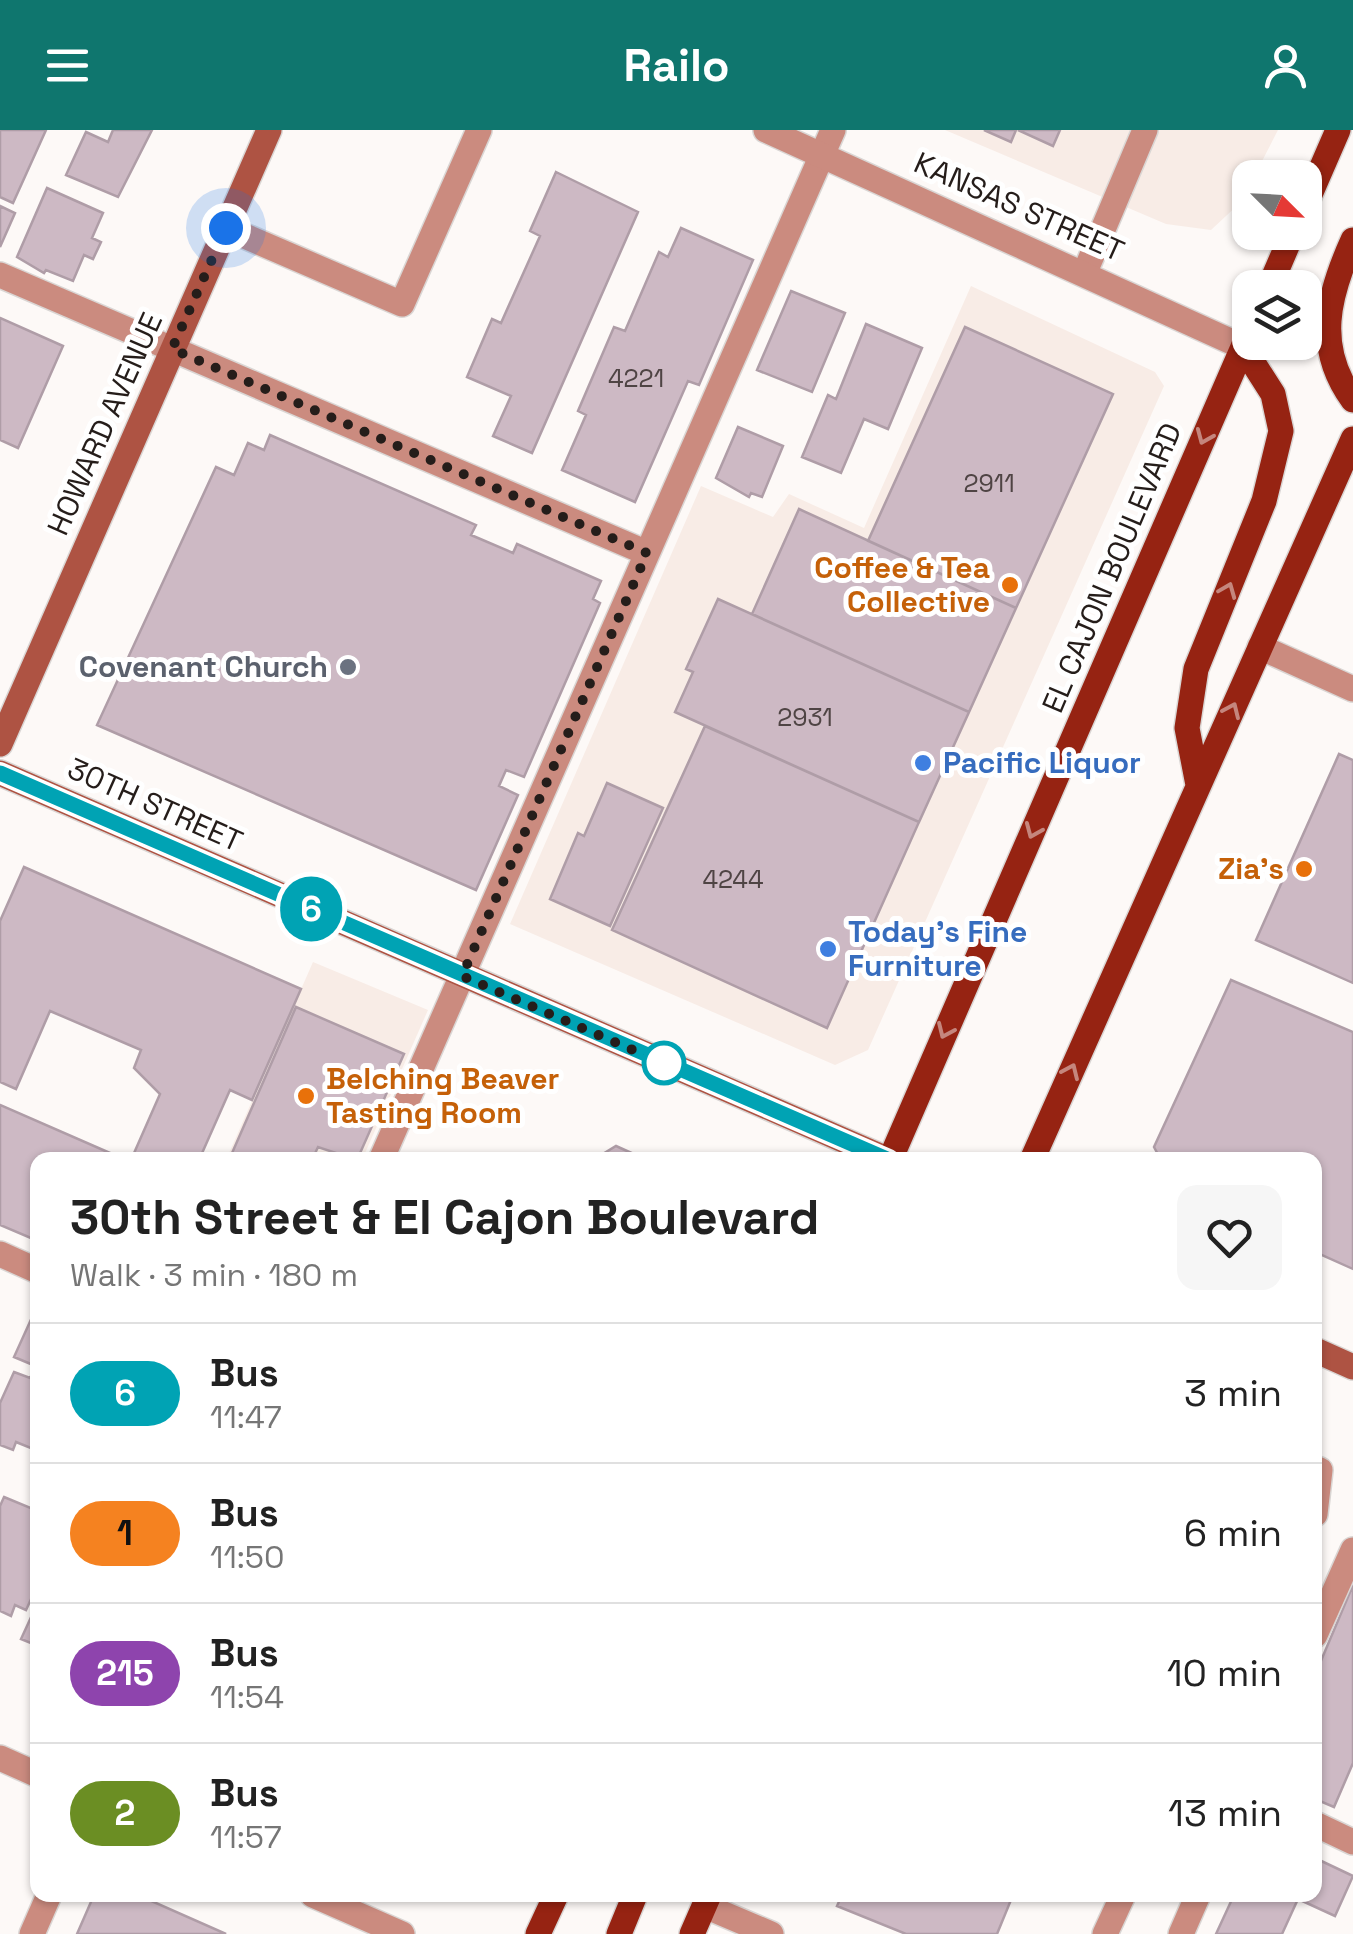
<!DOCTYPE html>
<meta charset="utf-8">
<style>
body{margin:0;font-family:"Space Grotesk",sans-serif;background:#f6f6f6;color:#222;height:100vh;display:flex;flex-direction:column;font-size:38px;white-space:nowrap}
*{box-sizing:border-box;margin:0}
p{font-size:32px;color:#767676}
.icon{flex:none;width:55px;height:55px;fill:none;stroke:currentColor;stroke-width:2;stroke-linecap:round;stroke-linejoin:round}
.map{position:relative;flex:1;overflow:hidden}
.drawer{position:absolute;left:30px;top:1022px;width:1292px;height:750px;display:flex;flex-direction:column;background:#fff;border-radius:20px;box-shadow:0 2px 8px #0004}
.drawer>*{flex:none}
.badge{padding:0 20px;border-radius:32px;font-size:35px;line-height:65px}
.needle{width:65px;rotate:114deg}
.controls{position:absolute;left:1232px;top:30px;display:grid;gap:20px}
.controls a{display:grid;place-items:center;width:90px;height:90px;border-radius:20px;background:#fff;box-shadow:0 2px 8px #0004;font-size:50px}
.you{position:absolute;width:50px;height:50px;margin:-25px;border:8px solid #fff;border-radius:50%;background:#1a73e8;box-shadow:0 0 0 15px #1a73e833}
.map>.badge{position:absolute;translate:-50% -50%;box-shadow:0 0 0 5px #fff}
.round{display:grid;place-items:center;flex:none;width:105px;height:105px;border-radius:20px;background:#f6f6f6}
.overview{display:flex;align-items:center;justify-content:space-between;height:170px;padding:0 40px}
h1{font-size:48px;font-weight:800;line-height:75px}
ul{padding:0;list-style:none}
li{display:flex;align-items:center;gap:30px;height:140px;padding:0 40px;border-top:2px solid #e0e0e0}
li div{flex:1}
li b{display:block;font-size:38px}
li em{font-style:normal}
li .badge{min-width:110px;font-weight:700;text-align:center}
header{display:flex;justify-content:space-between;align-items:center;height:130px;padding:0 40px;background:#0f766e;color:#fff;font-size:45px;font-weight:800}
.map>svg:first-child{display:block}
</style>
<header><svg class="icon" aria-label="menu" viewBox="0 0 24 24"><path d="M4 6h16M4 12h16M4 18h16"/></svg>Railo<svg class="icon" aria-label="person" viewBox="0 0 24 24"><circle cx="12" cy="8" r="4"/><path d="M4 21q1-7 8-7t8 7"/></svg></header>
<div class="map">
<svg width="1353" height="1804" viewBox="0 0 1353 1804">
<rect width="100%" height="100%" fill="#fdf9f7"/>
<path fill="#f8ece6" d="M945,0h333l-37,72 -30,28 -45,-6z
M971,156l184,86 9,14 -296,664 -33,15 -325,-141 191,-438 72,31 16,-23 75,34z
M313,832l115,48 -66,150h-136z"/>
<path fill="#cdb9c4" stroke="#af9da7" stroke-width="2.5" d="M0,0h46l-33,73 -13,-6z
M113,0h39l-34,67 -52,-22 20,-43 22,10z
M984,0h32l-5,12z
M1018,0h42l-7,16z
M556,42l82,40 -106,241 -39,-17 18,-40 -44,-19 25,-58 9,4 39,-87 -10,-5z
M47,58l56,25 -11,25 9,4 -8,17 -9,-4 -11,26 -27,-11 -2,3 -27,-16z
M0,76l15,7 -15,34z
M681,98l72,32 -54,125 -11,-4 -53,121 -73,-32 24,-55 -8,-4 36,-84 11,4 34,-79 9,5z
M791,161l54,22 -33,79 -55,-22z
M0,188l63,28 -45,102 -18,-8z
M866,194l56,24 -34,81 -24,-10 -23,54 -39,-16 26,-62 8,4z
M965,197l148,67 -97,214 -148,-67z
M738,297l45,19 -21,51 -11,-4 -2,4 -33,-19z
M270,305l206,90 -5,10 42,18 4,-9 84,37 -8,18 7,4 -76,174 -18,-7 -7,16 19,9 -42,95 -379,-165 119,-258 18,8 14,-32 16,7z
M799,379l217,99 -47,104 -217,-98z
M718,469l251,113 -50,110 -244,-110 18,-40 -7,-3z
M705,596l214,96 -92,206 -215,-98z
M1339,624l14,6v223l-97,-43z
M607,653l56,25 -53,118 -60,-27 28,-66 6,3z
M24,737l277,122 -49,111 -22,-10 -31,70h-68l29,-66 -26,-26 7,-18 -91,-39 -34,78 -16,-7v-161z
M1231,850l122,52v237l-38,-17v-92h-154l-7,-13z
M296,877l108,47 -47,106 -39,-13 -6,13h-83z
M0,975l126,55h-88v81l-38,-16z
M616,1016l31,14h-54z
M33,1185l5,2v50l-24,-10z
M14,1242l16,6 3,-6 5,2v77l-22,-9 -3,8 -13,-5v-42z
M4,1367l34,14v73l-12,26 -11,-5 -4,11 -11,-5v-105z
M1353,1455v178l-19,44 -19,-8v-124z
M38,1472v44l-17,-7z
M1315,1728l38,18 -18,40 -37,-17 -16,35h-66l18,-39h81z
M94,1765h44l88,39h-149z
M842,1765h171l-16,39h-91l-69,-28z"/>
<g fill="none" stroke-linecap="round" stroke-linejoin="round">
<g stroke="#dad6d4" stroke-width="28">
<path id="lane" d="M226,98l176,76 77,-174
M1085,142l60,-142
M0,145l647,278
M1260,517l93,42
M381,1030l452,-1030
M0,1124l38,17
M1315,1338l5,2 -5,44
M1315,1505l38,-85
M1315,1694l38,18
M705,1776l66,28
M32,1804l17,-39
M1105,1804l18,-39
M1181,1804l17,-39"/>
</g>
<g stroke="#dad6d4" stroke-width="28">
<path id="street" d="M766,0l477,217
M0,1628l38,17
M313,1765l89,39"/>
</g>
<g stroke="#dad6d4" stroke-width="28">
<path id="secondary" d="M0,614l269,-614
M0,643l889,387
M1315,1220l38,17"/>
</g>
<g stroke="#dad6d4" stroke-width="28">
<path id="primary" d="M1305,76l33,-76
M1353,110c-25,55 -39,107 0,160
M1269,158l24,-56
M1198,655l-11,-57 9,-59 68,-168 17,-70 -8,-37 -30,-47
M890,1030l360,-829
M1032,1030l321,-721
M538,1804l18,-39
M619,1804l16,-39
M692,1804l17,-39"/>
</g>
<use href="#lane" stroke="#cb8b7f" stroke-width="25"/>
<use href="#street" stroke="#cb8b7f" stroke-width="25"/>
<use href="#secondary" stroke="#ae5343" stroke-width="25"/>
<use href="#primary" stroke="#962312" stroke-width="25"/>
</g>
<defs><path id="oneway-chevron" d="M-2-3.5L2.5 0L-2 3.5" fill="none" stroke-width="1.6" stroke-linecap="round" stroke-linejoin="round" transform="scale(2.5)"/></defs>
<g stroke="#c5867d">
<use href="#oneway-chevron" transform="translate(1204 307) rotate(113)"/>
<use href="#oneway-chevron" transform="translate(1228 460) rotate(-68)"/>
<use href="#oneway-chevron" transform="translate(1232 580) rotate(-66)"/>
<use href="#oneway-chevron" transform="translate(1033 701) rotate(113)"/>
<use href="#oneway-chevron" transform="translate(945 901) rotate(114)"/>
<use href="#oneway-chevron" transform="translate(1071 941) rotate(-66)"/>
</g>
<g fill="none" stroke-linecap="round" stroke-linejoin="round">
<g stroke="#fff" stroke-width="22">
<path id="line" d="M0,643l889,387"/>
</g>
<use href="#line" stroke="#00a3b4" stroke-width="15"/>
<path stroke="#251d1a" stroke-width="10" stroke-dasharray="0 18" d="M226,98l-54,121 475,204 -185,423 208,90 -6,-3"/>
</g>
<g fill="#e8710a" stroke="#fff" stroke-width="4">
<circle cx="1010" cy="455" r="10"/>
<circle cx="1304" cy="739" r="10"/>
<circle cx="306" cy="966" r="10"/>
</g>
<circle fill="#6b7280" stroke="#fff" stroke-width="4" cx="348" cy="537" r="10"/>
<g fill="#3f7fe0" stroke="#fff" stroke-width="4">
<circle cx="923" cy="633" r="10"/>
<circle cx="828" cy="819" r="10"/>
</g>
<circle fill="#fff" stroke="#00a3b4" stroke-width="5" cx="664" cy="933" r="20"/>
<g text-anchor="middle" stroke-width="10" stroke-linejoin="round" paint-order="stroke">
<g font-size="25" fill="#4f4444">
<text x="636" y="257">4221</text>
<text x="989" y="362">2911</text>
<text x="805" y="596">2931</text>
<text x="733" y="758">4244</text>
</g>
<g font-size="30" fill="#251d1a" stroke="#fff">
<text transform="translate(1019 77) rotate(24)" y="10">KANSAS STREET</text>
<text transform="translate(105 294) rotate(-66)" y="10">HOWARD AVENUE</text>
<text transform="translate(1112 438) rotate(-67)" y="10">EL CAJON BOULEVARD</text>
<text transform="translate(155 675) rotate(24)" y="10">30TH STREET</text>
</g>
<g font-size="30" font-weight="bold" fill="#c56008" stroke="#fff" text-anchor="end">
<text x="990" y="448">Coffee &amp; Tea<tspan x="990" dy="34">Collective</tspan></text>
<text x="1284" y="749">Zia's</text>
<text x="326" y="959" text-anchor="start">Belching Beaver<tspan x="326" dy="34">Tasting Room</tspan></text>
</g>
<g font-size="30" font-weight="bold" fill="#5b616d" stroke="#fff" text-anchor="end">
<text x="328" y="547">Covenant Church</text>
</g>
<g font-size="30" font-weight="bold" fill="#366cbe" stroke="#fff" text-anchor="start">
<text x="943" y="643">Pacific Liquor</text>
<text x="848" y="812">Today's Fine<tspan x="848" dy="34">Furniture</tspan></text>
</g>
</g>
</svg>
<div class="controls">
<a><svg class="needle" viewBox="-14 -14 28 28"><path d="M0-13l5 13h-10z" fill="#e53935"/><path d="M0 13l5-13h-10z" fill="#767676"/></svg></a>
<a><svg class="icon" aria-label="layers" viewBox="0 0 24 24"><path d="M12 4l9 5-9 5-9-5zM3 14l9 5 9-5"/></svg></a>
</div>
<div class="you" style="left:226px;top:98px"></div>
<b class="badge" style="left:311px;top:779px;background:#00a3b4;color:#fff">6</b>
<section class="drawer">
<div class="overview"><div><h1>30th Street &amp; El Cajon Boulevard</h1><p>Walk · 3 min · 180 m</p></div><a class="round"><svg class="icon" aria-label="heart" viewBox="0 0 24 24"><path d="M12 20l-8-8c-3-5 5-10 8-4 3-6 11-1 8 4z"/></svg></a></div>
<ul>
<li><span class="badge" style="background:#00a3b4;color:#fff">6</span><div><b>Bus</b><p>11:47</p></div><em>3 min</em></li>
<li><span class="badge" style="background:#f58220;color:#111">1</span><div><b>Bus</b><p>11:50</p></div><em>6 min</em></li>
<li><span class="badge" style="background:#8e44ad;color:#fff">215</span><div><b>Bus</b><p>11:54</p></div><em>10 min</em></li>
<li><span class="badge" style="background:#6b8e23;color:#fff">2</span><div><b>Bus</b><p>11:57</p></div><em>13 min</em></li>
</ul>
</section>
</div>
